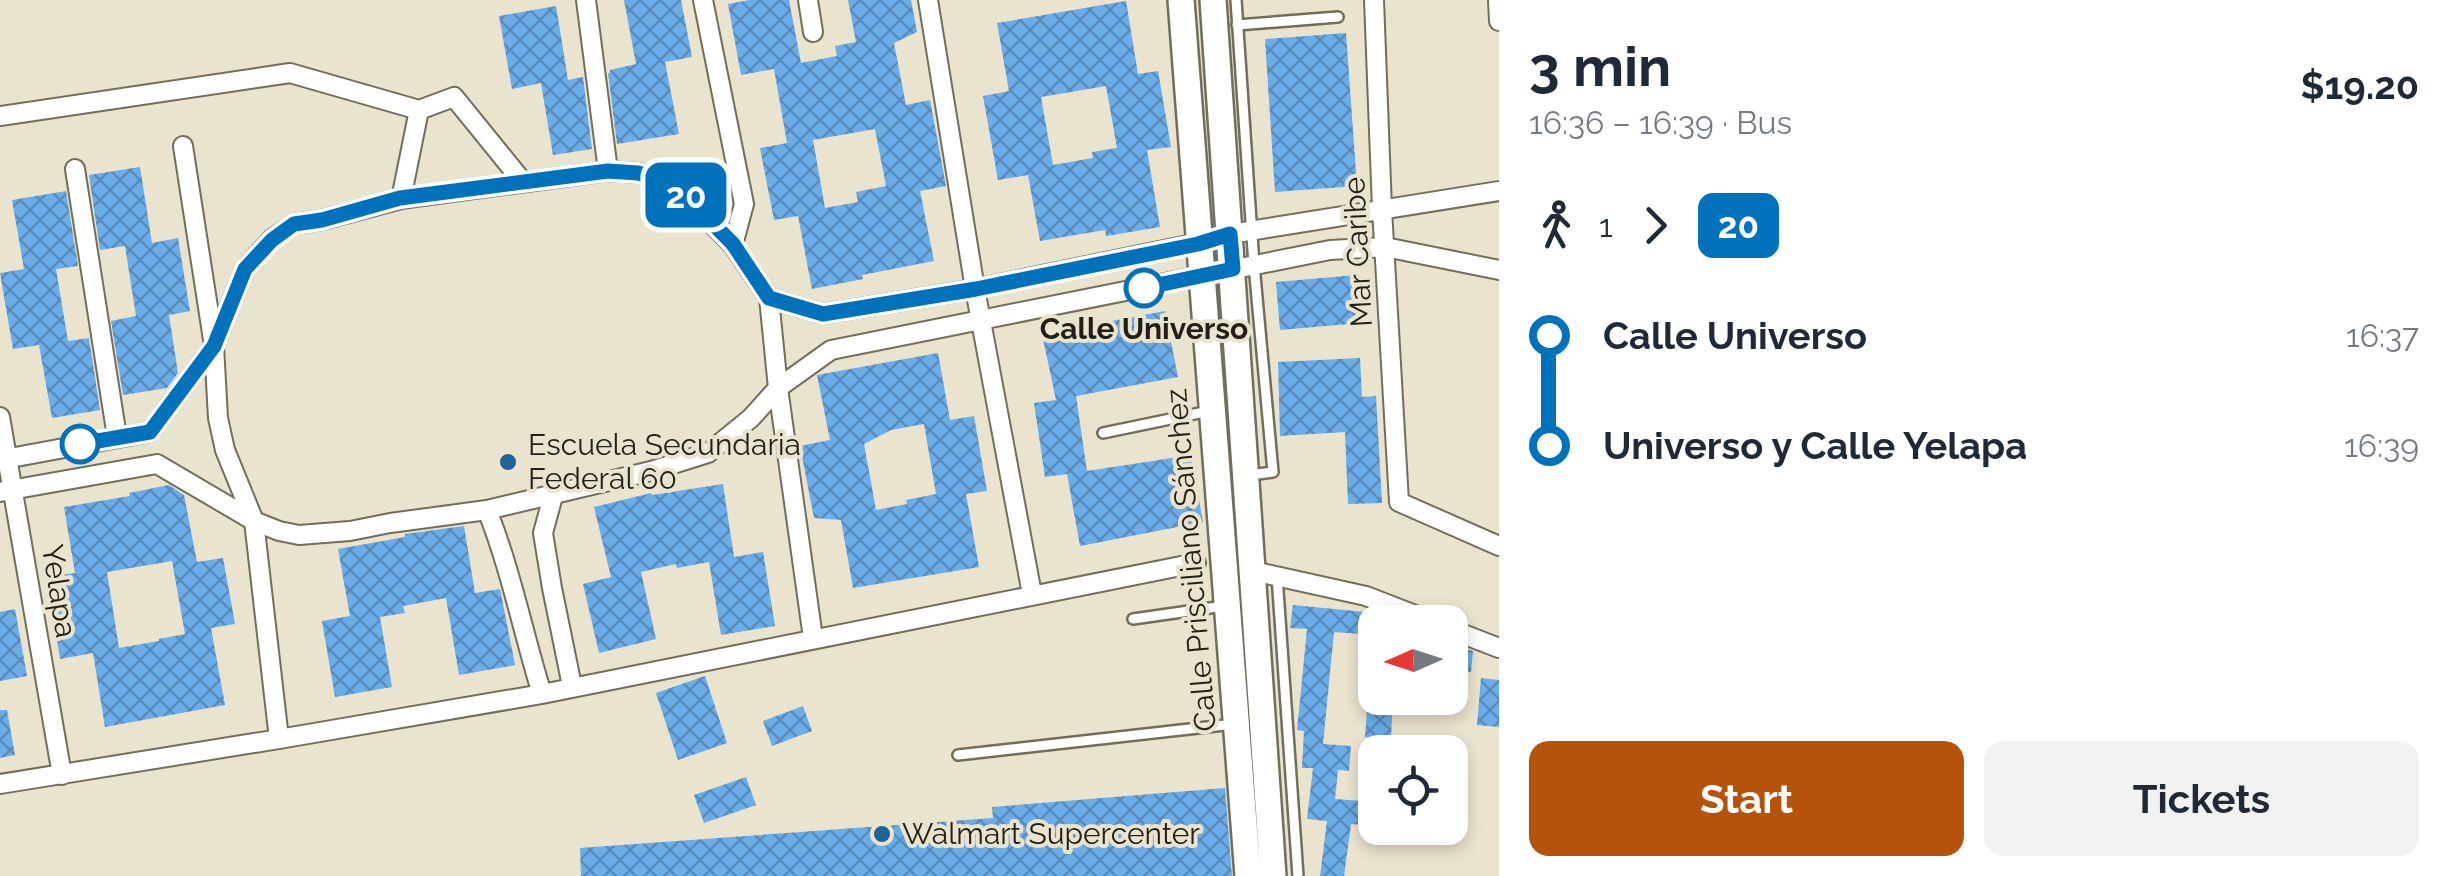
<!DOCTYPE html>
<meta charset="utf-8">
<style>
body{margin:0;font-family:Raleway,sans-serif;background:#f2f2f3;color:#1f2937;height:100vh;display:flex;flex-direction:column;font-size:38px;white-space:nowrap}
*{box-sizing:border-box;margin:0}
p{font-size:32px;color:#747a83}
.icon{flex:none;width:55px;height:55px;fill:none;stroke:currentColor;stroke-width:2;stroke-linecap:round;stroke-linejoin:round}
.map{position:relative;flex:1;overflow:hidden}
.sheet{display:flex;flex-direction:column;background:#fff;width:950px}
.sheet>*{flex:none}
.badge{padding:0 20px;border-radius:15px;font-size:35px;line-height:65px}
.needle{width:65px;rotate:267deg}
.controls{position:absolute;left:1358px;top:605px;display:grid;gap:20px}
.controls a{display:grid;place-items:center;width:110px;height:110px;border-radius:20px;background:#fff;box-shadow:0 5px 15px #0003;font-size:50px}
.map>.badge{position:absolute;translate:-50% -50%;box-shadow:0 0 0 5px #fff}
.legs{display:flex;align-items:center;gap:15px;height:110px;padding:0 30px;font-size:32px}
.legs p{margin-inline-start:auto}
.headline{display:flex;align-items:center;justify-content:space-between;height:170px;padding:0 30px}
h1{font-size:55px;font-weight:700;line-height:75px}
.primary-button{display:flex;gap:20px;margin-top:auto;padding:20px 30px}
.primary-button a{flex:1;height:115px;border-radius:20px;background:#b45309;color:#fff;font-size:40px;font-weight:700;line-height:115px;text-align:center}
.primary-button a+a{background:#f2f2f3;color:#1f2937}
ul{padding:0 30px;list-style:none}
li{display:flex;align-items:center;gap:35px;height:110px;font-size:38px}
li i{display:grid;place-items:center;width:15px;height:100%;margin:0 12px;background:currentColor}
li i::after{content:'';width:25px;height:25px;margin:-12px;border:8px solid;border-radius:50%;background:#fff}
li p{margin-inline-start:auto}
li:first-child i{background:linear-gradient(#0000 50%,currentColor 0)}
li:last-child i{background:linear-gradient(currentColor 50%,#0000 0)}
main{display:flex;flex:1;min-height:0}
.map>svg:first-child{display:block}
</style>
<main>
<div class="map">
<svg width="1499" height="876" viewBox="0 0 1499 876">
<defs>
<pattern id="building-cross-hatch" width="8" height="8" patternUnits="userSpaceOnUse" patternTransform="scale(2.5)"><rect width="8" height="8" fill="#6aade9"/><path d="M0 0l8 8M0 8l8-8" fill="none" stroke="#578cbc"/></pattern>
</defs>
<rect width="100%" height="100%" fill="#eae3cd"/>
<path fill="url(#building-cross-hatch)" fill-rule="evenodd" d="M624,0h57l11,57 -27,5 14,72 -62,10 -9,-71h2v-3l26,-6z
M749,0h40l12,63 36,-7 -2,-10 21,-4 -8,-42h63l6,32 -23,11 12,62 24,-5 12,64 4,22 -26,5 14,70 -72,14 1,4 -51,10 -14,-73 -24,4 -14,-72 27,-5 -13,-74 -33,6 -13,-71zM875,129l11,57 -30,6 2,10 -33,6 -12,-68z
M1126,1l12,73 20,-3 13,76 -24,3 13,77 -54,9 -1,-6 -65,11 -12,-66 -30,5 -15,-84 26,-5 -12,-68zM1106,86l11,62 -25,4 1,6 -40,7 -12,-68z
M556,6l12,74 15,-3 9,72 -39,6 -12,-72 -29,6 -13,-73z
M1346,33l11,153 -82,6 -10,-153z
M140,167l12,76 26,-5 12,73 -21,4 9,58 -11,15 -44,7 -12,-74 25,-5 -11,-70 -25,4 -11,-75z
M66,191l12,75 -22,3 12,72 21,-3 11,72 -48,8 -13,-73 -26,4 -13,-76 24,-4 -12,-69z
M1356,275l4,48 -80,7 -4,-48z
M1165,311l13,66 -102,19 11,75 104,-16 12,67 -123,24 -13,-72 -22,3 -11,-74 22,-3 -14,-66z
M938,353l12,67 24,-4 13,75 -21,3 13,73 -126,21 -12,-68 -27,-2 -14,-72 30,-6 -13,-65zM924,424l12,70 -30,6 1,4 -31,6 -12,-66 27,-14z
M1360,358l2,39 14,-1 6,107 -34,1 -3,-72 -65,4 -2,-74z
M723,484l11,73 29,-5 12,74 -54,9 -12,-73 -32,6 -1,-4 -35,8 15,67 -57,14 -16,-69 28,-7 -17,-70 57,-14 1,2z
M169,485l15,10 13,67 26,-4 12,66 -24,4 14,77 -120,22 -12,-74 -33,6 -13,-82 28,-4 -11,-66 66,-11 -1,-3zM172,561l13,73 -26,5v2l-40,7 -12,-76z
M464,526l11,67 25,-4 15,76 -56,10 -13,-77 -43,8 2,7 -25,4 12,70 -57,10 -13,-76 28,-5 -12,-67 67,-12v-3z
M1293,605l82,8v22l-41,-3 -11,112 28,2 -2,25 -11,-1 -3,29 40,3v24l-24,-2 -7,52h-24l7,-55 -20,-2 6,-51h-11l2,-37 -7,-1 10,-101 -17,-1z
M15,609l12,67 -27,5v-69z
M1450,645l23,6 -2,21 -21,-2z
M705,676l22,67 -49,17 -22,-67z
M1481,678l18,2v47l-22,-2z
M1368,698h25l-2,41 -26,-2z
M803,706l9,25 -40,15 -9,-25z
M0,710h7l8,45 -15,3z
M746,777l10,28 -52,18 -10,-28z
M1225,788l7,88h-651l-1,-28 413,-30 -1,-11z"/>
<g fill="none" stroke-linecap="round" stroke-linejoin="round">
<g stroke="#736e5a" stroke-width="14">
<path id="lane" d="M1236,0l18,265 19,207 -23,3
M1237,25l101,-8
M1103,433l106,-22
M1277,576l21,300
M1133,619l91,-13
M958,755l276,-31"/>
</g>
<g stroke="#736e5a" stroke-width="22">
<path id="street" d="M586,0l22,171
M703,0l41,204 -11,41
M808,0l5,32
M928,0l47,289 57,305
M1374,0l8,209 17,293 100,44
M1498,0l1,21
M419,110l35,-13 69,85
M0,116l290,-43 129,37 -18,89
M183,146l31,200 4,72 7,32 29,71 25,218
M75,169l42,268
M769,298l54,16 152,-25 223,-46 32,-9 269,-43
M0,417l62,358
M0,460l150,-28 64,-86 31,-77 27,-30 22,-15 28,-4 79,-21 207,-28 31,2 24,7 15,9 55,56 36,53 9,90 35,250
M0,492l157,-28 97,57 25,10 20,4 51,-4 40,-8 97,-13 164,-39 57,-18 43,-35 27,-30 53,-38 499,-100 55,-3 114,23
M553,496l-10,37 9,55 20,98
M487,510c24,60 36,123 55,184
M1253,571l113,25 67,26
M1450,629l49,19
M0,784l279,-45 263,-45 654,-131"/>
</g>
<g stroke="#736e5a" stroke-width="30">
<path id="secondary" d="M1181,0l67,876
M1213,0l60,876"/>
</g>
<use href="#lane" stroke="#fff" stroke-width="9"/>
<use href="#street" stroke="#fff" stroke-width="18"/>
<use href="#secondary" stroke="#fff" stroke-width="25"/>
</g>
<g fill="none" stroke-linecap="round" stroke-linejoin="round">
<g stroke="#fff" stroke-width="22">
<path id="line-1" d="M80,444l70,-12 64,-86 31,-77 27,-29 22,-16 28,-4 78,-22 208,-27 30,2 25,7 15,8 55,56 36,54 54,16 153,-25 222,-45 32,-10 3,35 -89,19"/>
</g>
<use href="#line-1" stroke="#0072bc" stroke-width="15"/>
</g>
<g fill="#fff" stroke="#0072bc" stroke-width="5">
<circle cx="1144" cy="288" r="18"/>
<circle cx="80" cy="444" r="18"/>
</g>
<g fill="#216398" stroke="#eae3cd" stroke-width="4">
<circle cx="508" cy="462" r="10"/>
<circle cx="882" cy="834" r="10"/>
</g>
<g text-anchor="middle" stroke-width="8" stroke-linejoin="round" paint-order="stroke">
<g font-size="30" fill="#211f17" stroke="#eae3cd">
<text transform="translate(1358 252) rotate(-93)" y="10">Mar Caribe</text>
<text transform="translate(1191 560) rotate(-95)" y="10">Calle Prisciliano Sánchez</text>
<text transform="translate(59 591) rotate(81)" y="10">Yelapa</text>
</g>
<g font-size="30" font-weight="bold" fill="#211f17" stroke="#eae3cd">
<text x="1144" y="339">Calle Universo</text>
</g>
<g font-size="30" fill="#211f17" stroke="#eae3cd" text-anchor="start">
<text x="528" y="455">Escuela Secundaria<tspan x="528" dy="34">Federal 60</tspan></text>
<text x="902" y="844">Walmart Supercenter</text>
</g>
</g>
</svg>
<div class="controls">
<a><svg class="needle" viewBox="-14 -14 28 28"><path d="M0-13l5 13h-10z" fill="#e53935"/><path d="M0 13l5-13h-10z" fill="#747a83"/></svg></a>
<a><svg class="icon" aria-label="locate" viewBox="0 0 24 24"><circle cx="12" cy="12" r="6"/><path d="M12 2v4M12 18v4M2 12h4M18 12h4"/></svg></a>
</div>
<b class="badge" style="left:686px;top:195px;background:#0072bc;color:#fff">20</b>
</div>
<section class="sheet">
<div class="headline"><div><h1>3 min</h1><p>16:36 – 16:39 · Bus</p></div><b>$19.20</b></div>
<div class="legs"><svg class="icon" aria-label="walk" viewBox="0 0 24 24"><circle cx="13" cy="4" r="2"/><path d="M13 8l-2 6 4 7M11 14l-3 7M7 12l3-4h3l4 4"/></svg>1<svg class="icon" aria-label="forward" viewBox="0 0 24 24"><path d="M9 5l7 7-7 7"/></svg><b class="badge" style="background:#0072bc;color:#fff">20</b></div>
<ul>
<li><i style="color:#0072bc"></i><b>Calle Universo</b><p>16:37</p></li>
<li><i style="color:#0072bc"></i><b>Universo y Calle Yelapa</b><p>16:39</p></li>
</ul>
<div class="primary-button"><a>Start</a><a>Tickets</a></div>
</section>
</main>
